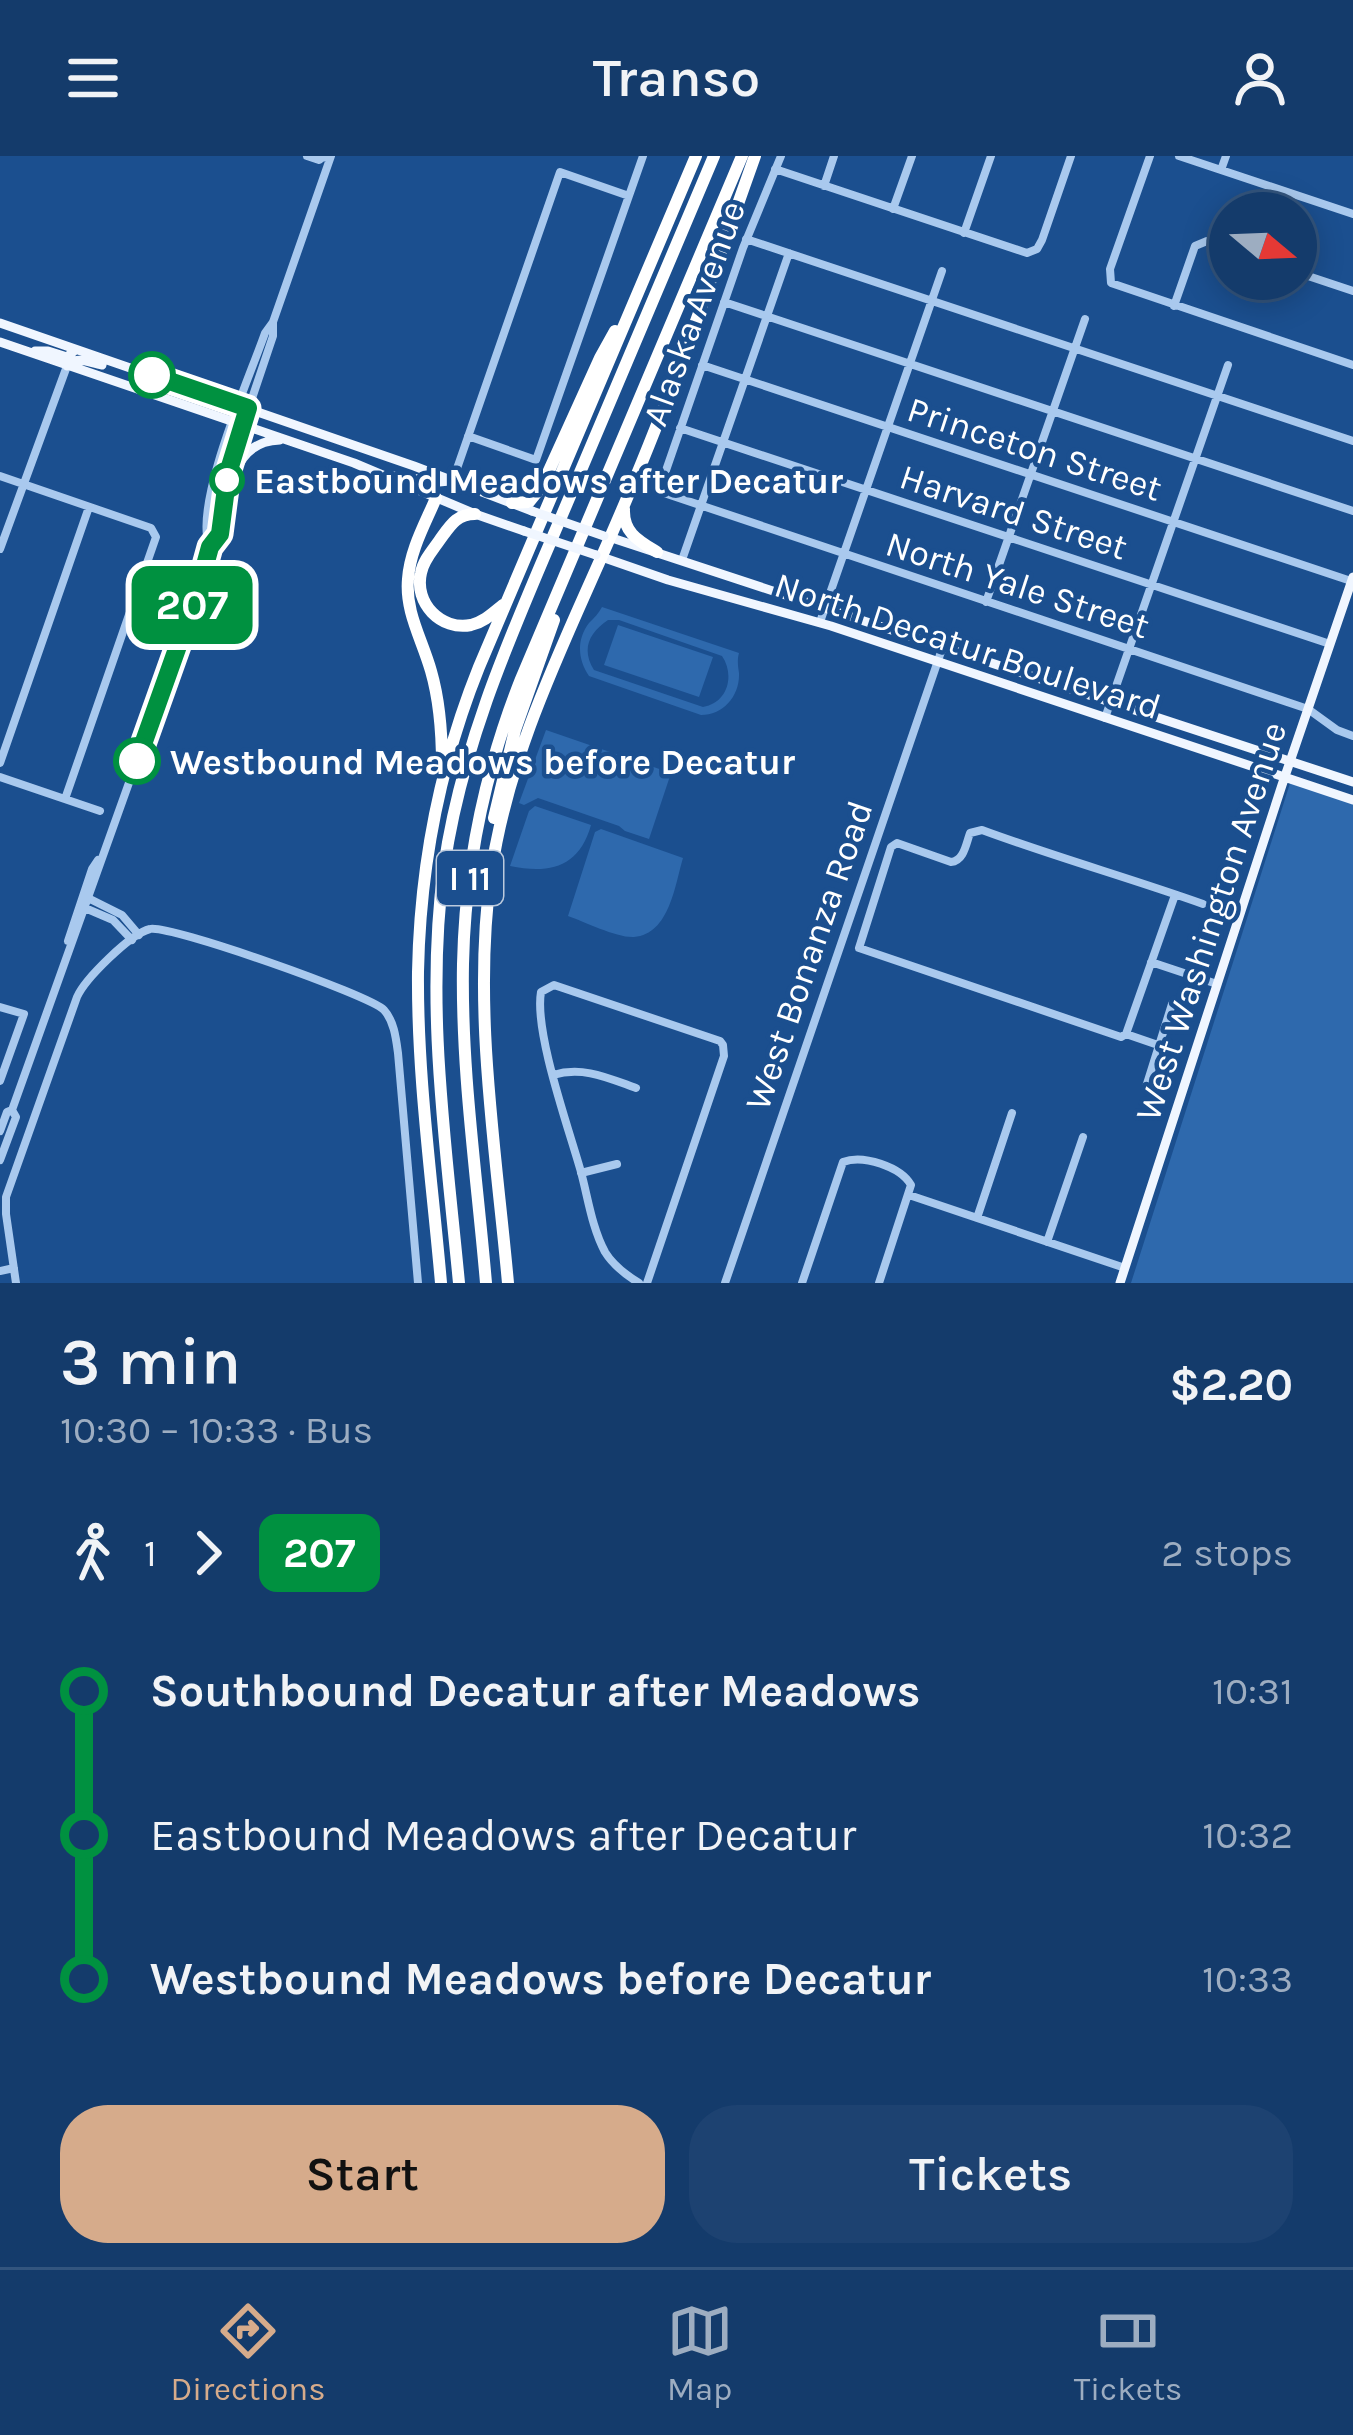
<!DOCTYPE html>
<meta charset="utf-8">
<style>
body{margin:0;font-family:Karla,sans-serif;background:#1d4271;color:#f1f3f6;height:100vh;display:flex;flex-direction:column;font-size:45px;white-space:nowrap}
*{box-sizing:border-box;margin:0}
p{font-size:39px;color:#9dadc1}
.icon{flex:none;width:66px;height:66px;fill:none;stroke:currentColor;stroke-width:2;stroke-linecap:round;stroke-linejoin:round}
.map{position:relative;height:1127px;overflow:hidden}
.panel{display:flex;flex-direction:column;background:#143b6b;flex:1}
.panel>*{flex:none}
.badge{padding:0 24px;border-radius:18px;font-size:42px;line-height:78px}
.needle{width:78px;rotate:109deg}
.fabs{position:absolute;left:1209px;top:36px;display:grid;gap:24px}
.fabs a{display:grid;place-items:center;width:108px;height:108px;border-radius:50%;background:#143b6b;box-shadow:0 6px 30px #0003,0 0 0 3px #33557e;font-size:60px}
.map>.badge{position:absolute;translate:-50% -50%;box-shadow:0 0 0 6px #fff}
.legs{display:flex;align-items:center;gap:18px;height:132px;padding:0 60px;font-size:39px}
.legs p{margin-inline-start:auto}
.overview{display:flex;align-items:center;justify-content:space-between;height:204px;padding:0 60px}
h1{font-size:66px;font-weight:600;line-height:90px}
.primary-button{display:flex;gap:24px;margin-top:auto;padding:24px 60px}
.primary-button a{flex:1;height:138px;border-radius:48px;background:#d6ab8b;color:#111;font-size:48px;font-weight:600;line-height:138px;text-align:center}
.primary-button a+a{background:#1d4271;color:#f1f3f6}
ul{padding:0 60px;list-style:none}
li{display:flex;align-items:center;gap:42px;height:144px;font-size:45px}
li i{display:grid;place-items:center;width:18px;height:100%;margin:0 15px;background:currentColor}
li i::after{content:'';width:30px;height:30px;margin:-15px;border:9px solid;border-radius:50%;background:#143b6b}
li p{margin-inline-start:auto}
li:first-child i{background:linear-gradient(#0000 50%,currentColor 0)}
li:last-child i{background:linear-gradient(currentColor 50%,#0000 0)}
header{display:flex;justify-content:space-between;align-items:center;height:156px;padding:0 60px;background:#143b6b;font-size:54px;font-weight:600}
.dock{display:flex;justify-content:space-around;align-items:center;height:168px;border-top:3px solid #33557e;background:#143b6b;font-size:33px;color:#9dadc1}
.dock a{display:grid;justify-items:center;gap:6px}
.dock .current{color:#d6ab8b}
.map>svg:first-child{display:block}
</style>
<header><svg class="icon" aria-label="menu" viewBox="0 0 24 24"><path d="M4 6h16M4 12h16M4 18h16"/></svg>Transo<svg class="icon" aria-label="person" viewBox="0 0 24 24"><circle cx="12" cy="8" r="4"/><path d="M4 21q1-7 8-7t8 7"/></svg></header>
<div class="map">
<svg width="1353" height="1127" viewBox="0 0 1353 1127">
<rect width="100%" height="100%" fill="#1b4f8f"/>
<path fill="#2e69ad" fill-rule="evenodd" d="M602,451l137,46c-2,7 -1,13 0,20 1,23 -16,42 -38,42l-112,-39c-11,-16 -13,-36 0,-53 5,-5 10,-10 13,-16zM608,464h11l103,36c13,19 6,47 -19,51l-109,-37c-13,-21 -5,-37 14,-50z
M618,469l95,32 -14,40 -95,-32z
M546,574l125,43 -22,66 -24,-8 -6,-5 -81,-28 -14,7 -5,-2z
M1292,621l61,21v485h-222z
M535,650l56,19c-12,43 -42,49 -81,41l19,-55z
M601,673l82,29c-8,26 -13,76 -49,79 -17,1 -49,-15 -66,-21l27,-84z"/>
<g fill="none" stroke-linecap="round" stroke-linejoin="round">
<path stroke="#a9c9ee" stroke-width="8" d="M307,0l12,4 4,-3 7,2
M781,0l-38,92 -80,231 1,14 644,216 29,21 16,6
M1150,0l-40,113 1,14 242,82
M1179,0l174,58
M775,13l252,84 10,-4 5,-9 29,-84
M1221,14l5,-14
M824,30l10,-30
M893,53l19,-53
M964,77l27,-77
M746,83l607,202
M1296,116l57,19
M724,146l629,209
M1174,150l21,-60 12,-5 23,8
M702,209l649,216
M680,272l650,216
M468,280l68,24 107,-304
M0,320l151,52 5,9 -91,262
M453,324l107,-308 69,24
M226,332l5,-27 42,-125v-14
M209,389c-15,-43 40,-166 56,-212l8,-11 58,-166
M0,393l67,-183
M682,404l107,-307
M986,446l99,-283
M820,466l122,-351
M1105,562l123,-353
M0,607l89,-256
M0,621l100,34
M1175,739l-49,139 -5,3 -262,-89 32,-101 6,-4 54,19c13,-1 15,-18 19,-29l12,-3c73,27 148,48 221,74
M88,742l34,17 17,20
M85,752l28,12 19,20
M68,785l24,-72 6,-9
M1151,806l66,22
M0,851l24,7 -24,67
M1126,878l32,11
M553,919c30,-9 55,3 83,13
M1146,931l26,-83
M0,975l7,-19 5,-2 187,-523c9,-29 21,-54 25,-84
M0,1004l16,-43 -4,-7
M581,1017l36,-9
M909,1039l216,73
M977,1062l35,-105
M1047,1086l36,-105
M0,1115l14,-3
M16,1127l-10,-69v-17l71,-200c8,-18 53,-63 73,-68 18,-5 220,66 234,81 10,11 12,28 14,43l20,230
M639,1127c-13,-8 -26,-18 -34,-31 -13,-24 -17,-54 -24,-80 -12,-43 -47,-140 -40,-180l13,-7 166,56 3,4 1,11 -77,227
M725,1127l218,-637
M802,1127l41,-121c20,-8 58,5 68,23l-32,98"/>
<path stroke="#f0f6ff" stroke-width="9" d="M0,167l414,143 118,45
M0,186l354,121 121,51 49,17
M35,195h13l19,6 7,-6
M67,210c9,-11 22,-3 35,-1
M394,320c20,0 40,10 59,4
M223,353c11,-33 16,-68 57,-69
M609,381l744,245
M596,399l72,25 163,46 522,174
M1120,1127l162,-498 71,-208"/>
<path stroke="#fff" stroke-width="12" d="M436,342c-11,26 -26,52 -28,81 -3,33 14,60 23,92 9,31 11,62 11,94
M512,347l17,-1 13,-16 58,-128 15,-27
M624,353c-1,24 15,32 33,43
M475,358c-19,0 -25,12 -36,27 -7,10 -16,20 -18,32 -7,30 20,58 50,52 13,-3 22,-12 32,-20
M494,662l21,-88 39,-110
M441,1127c-9,-103 -24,-208 -23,-311 2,-104 22,-208 61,-305l217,-511
M459,1127c-13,-138 -34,-278 -15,-416 18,-125 69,-237 118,-352 50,-119 101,-239 152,-359
M486,1127c-9,-106 -25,-213 -23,-319 2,-97 22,-194 58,-285l221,-523
M508,1127c-12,-133 -36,-276 -17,-409 19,-134 85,-253 136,-376 48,-113 87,-227 128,-342"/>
<path stroke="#f0f6ff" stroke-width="9" d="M532,355l72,25
M524,375l72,24"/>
</g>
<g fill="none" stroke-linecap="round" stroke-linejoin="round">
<g stroke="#fff" stroke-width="27">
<path id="line-1" d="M137,605l62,-174 11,-40 10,-13 8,-61 20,-65 -96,-33"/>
</g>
<use href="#line-1" stroke="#009140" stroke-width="18"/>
</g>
<g fill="#fff" stroke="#009140" stroke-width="6">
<circle cx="152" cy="219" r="21"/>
<circle cx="227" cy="324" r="15"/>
<circle cx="137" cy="605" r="21"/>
</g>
<g text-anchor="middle" stroke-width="9" stroke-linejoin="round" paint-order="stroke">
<rect fill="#1b4f8f" stroke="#bbcadd" stroke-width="3" x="437" y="695" width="66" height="54" rx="9"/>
<g font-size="33" font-weight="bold" fill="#fff">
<text x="470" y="734">I 11</text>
</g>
<g font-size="36" fill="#fff" stroke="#1b4f8f">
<text transform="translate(693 157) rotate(-70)" y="13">Alaska Avenue</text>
<text transform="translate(1035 292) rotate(18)" y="13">Princeton Street</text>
<text transform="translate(1014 355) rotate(18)" y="13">Harvard Street</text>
<text transform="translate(1018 428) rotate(18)" y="13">North Yale Street</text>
<text transform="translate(968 489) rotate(18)" y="13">North Decatur Boulevard</text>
<text transform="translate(1210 765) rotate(-72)" y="13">West Washington Avenue</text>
<text transform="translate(808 799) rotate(-71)" y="13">West Bonanza Road</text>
</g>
<g font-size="36" font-weight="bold" fill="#fff" stroke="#1b4f8f" text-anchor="start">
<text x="254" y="337">Eastbound Meadows after Decatur</text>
<text x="170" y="618">Westbound Meadows before Decatur</text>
</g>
</g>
</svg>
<div class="fabs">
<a><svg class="needle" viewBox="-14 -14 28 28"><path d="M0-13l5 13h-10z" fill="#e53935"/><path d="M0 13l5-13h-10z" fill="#9dadc1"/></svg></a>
</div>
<b class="badge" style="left:192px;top:449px;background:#009140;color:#fff">207</b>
</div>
<section class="panel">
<div class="overview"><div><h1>3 min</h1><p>10:30 – 10:33 · Bus</p></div><b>$2.20</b></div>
<div class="legs"><svg class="icon" aria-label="walk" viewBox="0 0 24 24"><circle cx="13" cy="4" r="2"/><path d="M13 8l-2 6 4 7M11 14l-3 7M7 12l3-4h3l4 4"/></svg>1<svg class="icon" aria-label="forward" viewBox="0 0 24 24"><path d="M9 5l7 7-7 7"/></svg><b class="badge" style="background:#009140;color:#fff">207</b><p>2 stops</p></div>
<ul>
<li><i style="color:#009140"></i><b>Southbound Decatur after Meadows</b><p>10:31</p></li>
<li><i style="color:#009140"></i><span>Eastbound Meadows after Decatur</span><p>10:32</p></li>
<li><i style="color:#009140"></i><b>Westbound Meadows before Decatur</b><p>10:33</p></li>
</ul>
<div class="primary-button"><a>Start</a><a>Tickets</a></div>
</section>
<nav class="dock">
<a class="current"><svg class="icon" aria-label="directions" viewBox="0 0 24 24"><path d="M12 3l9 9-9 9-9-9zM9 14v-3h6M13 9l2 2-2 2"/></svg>Directions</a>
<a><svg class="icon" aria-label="map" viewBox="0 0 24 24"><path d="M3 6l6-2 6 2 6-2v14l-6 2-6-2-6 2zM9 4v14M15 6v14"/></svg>Map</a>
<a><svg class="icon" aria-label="tickets" viewBox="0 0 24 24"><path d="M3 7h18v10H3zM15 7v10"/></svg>Tickets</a>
</nav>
